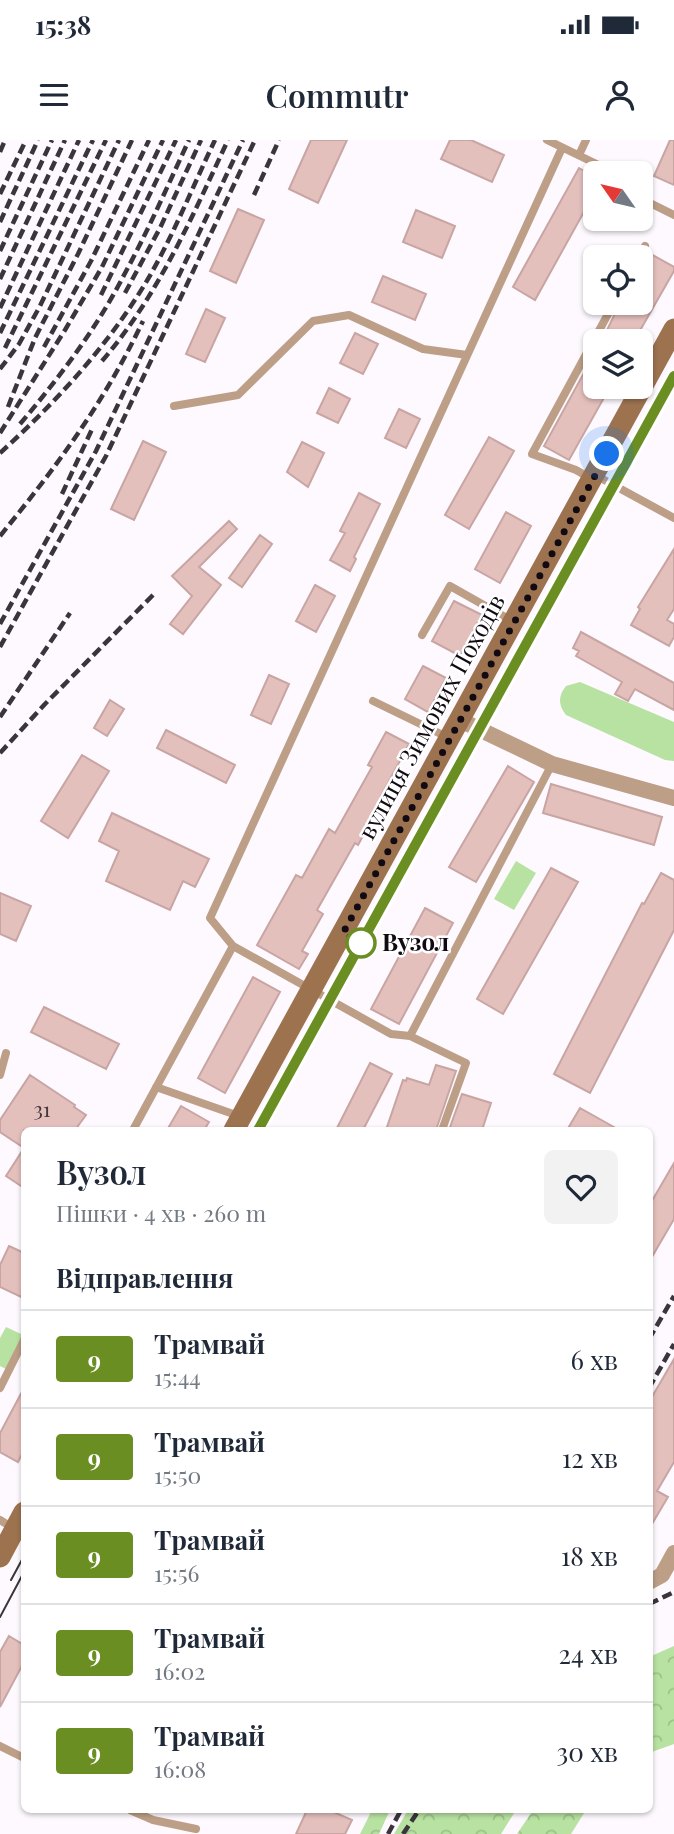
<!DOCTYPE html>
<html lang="uk">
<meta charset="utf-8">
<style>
body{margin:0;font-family:"Playfair Display",serif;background:#f2f2f3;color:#1f2937;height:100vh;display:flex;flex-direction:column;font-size:26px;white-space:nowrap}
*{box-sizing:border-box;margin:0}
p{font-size:23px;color:#747a83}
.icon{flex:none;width:38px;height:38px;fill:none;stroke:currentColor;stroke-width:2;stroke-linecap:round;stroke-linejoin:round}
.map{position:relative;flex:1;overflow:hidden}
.details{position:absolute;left:21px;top:987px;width:632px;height:686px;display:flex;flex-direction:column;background:#fff;border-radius:10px;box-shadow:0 2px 5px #0004}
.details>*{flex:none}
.badge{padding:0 14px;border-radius:5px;font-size:24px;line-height:46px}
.needle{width:46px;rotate:304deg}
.controls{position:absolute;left:583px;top:21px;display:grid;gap:14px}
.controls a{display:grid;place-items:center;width:70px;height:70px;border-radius:10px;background:#fff;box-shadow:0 2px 5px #0004;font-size:35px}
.you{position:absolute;width:35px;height:35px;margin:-18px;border:5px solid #fff;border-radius:50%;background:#1a73e8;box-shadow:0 0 0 10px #1a73e833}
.map>.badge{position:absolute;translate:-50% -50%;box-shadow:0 0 0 4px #fff}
h2{padding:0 35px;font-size:26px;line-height:63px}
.round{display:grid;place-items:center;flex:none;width:74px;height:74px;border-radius:10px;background:#f2f2f3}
.summary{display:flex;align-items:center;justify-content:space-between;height:119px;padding:0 35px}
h1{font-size:33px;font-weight:600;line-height:52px}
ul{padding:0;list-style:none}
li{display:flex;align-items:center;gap:21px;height:98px;padding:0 35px;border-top:2px solid #e0e1e3}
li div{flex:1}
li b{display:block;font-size:26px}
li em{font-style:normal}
li .badge{min-width:77px;font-weight:700;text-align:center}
.status{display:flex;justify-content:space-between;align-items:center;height:49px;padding:0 35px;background:#fff;direction:ltr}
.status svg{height:19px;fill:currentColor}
header{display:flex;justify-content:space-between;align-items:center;height:91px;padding:0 35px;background:#fff;font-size:32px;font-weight:600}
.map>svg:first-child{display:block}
</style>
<div class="status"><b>15:38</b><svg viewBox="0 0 49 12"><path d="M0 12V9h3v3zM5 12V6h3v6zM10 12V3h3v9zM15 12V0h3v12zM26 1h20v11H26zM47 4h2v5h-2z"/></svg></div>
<header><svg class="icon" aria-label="menu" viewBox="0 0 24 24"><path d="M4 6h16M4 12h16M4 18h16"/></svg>Commutr<svg class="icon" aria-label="person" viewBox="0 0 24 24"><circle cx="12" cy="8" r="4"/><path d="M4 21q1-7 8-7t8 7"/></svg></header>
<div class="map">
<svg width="674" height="1694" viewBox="0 0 674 1694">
<defs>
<pattern id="forest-crowns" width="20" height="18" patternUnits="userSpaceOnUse" patternTransform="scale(1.75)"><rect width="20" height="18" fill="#b8e2a1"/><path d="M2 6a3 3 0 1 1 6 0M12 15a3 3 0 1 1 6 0" fill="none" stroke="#9dc18a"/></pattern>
</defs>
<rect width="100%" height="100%" fill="#fdf9ff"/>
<path fill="url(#forest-crowns)" d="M674,1506v98l-25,9v-96z
M372,1670h18l-11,24h-19z
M408,1670h108l-15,24h-107z
M533,1670h53l-15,24h-54z"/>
<path fill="#b8e2a1" d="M580,542l94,40v39l-9,-1 -99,-45c-8,-10 -8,-19 0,-29z
M516,721l20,12 -22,37 -20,-11z
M6,1187l17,8 -17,34 -6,-3v-28z"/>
<path fill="#e4c0bd" stroke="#c8a5a2" stroke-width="2" d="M311,0h36l-29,63 -29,-14z
M450,0h21l33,15 -12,27 -51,-23z
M670,0h4v45l-20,-9z
M579,28l16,9v15l-60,108 -22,-13z
M238,69l26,11 -28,63 -26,-12z
M416,70l39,16 -13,32 -39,-16z
M649,113l25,14v4l-40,70h-8l-19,-11 13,-27h20v-36z
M383,136l43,18 -11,26 -43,-18z
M206,169l19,9 -20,44 -19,-8z
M355,193l23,11 -15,30 -23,-11z
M586,229l9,5v13h15l-41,73 -25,-14z
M329,248l21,11 -12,24 -21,-10z
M399,269l21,10 -14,29 -21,-10z
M489,297l25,14 -45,78 -24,-14z
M143,301l23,11 -32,68 -23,-11z
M302,302l22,11 -16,34 -21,-15z
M359,353l21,11 -26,53 2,2 -6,12 -20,-11 15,-27 -5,-2z
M506,372l25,14 -31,57 -25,-14z
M229,381l8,8 -38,38 22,18 -38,49 -13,-10 22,-28 -20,-20z
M260,395l12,9 -30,43 -13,-9z
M674,409v60l-7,11 7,4v13l-5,9 -38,-21 9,-16 -2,-2z
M315,445l20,11 -19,36 -20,-11z
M454,461l28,14 -22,41 -28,-15z
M581,492l93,51v27l-39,-21 -7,12 -13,-7 7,-12 -46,-26 3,-5 -6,-3z
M423,526l23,12 -18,34 -23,-13z
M269,535l20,9 -18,40 -20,-9z
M110,560l14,9 -17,27 -13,-8z
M166,590l69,35 -9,18 -69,-35z
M386,592l23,12 -28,52 3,1 -26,48 -3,-2 -38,67 6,4 -21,37 6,3 -9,15 -42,-24 39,-70 6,3 27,-49 6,4 37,-66 -4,-2z
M82,615l27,16 -41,67 -27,-17z
M508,626l26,16 -58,100 -27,-15z
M551,644l111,33 -8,28 -111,-32z
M112,673l97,46 -14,28 -12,-6 -13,29 -64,-29 13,-30 -20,-10z
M551,728l27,14 -75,132 -26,-15z
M661,733l13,7v50l-84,163 -36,-19 88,-171 2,1z
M0,753l31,13 -15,35 -16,-7z
M425,768l28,15 -54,101 -28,-15z
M253,837l27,15 -55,101 -27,-15z
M44,867l75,37 -13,25 -75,-37z
M370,923l22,11 -29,56h-27z
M436,925l20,6 -20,59h-50l17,-50 3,1 1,-3 22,7z
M30,935l45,30 -1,2 12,8 -11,15h-51v58l-18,-12 18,-28 -24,-16v-12z
M462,954l29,9 -9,27h-33z
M181,966l28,16 -5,8h-37z
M580,968l39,22h-52z
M674,1023v56l-25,43v-56z
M9,1106l15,7v37l-3,7 -21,-10v-22z
M674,1219v103l-17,29 11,6 -19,32v-127z
M24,1248v62l-6,12 -18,-10v-19z
M9,1496l15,9v17l-24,45v-55z
M307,1670h22l23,10 -7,14h-49z"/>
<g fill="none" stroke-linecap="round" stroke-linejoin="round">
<path stroke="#bd9f87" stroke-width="8" d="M547,0l68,33
M579,15l7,-15
M640,58l34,17
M640,117l5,-11
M174,266l64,-11 75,-74 36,-6 74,34 44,6
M597,336l77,42
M590,338l-14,-8 -44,-16 82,-151
M422,495l28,-49 62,35
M373,561l74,36
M233,806l158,88 19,2
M0,935l6,-22
M156,947l83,29
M133,990l100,-184 -23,-28 352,-770
M442,990l24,-67 -56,-27 142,-272
M0,1248l24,-48
M0,1380l13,8
M0,1606l24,12
M130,1670l23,10 43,9"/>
<path stroke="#bd9f87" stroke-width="16" d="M460,580l92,44 122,34
M649,1442l13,-7 12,-22"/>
<path stroke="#9d734f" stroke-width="21" d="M234,990l440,-801
M0,1417l24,-45"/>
<path stroke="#3a343c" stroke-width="2" d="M258,990l416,-754
M11,1440l13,-24
M0,1477l24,-45"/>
<path stroke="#3a343c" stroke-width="4.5" stroke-dasharray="10 5" stroke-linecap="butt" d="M0,12l5,-12
M0,54l26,-54
M254,55l25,-55
M0,82l38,-82
M0,111l52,-111
M0,139l65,-139
M125,153l35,-65 41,-88
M101,155l75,-155
M0,168l79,-168
M0,193l93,-193
M44,207l47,-86 58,-121
M5,208l101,-208
M102,221c56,-65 90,-144 126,-221
M0,229l19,-25 21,-38 79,-166
M8,267l27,-69 43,-84 54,-114
M20,284c39,-46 77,-96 104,-149 24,-44 44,-90 65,-135
M0,293l65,-103 37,-63 61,-127
M0,313c55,-50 106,-105 145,-169 27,-45 47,-96 70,-144
M62,354l31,-67
M0,396c57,-70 104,-133 143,-215
M0,484l96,-173 147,-311
M0,507l106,-191 149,-316
M0,577l70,-104
M0,613l45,-49 109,-110
M649,1199l25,-43
M649,1248l25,-44
M649,1464l25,-12
M388,1694l13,-24
M403,1694l16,-24"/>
</g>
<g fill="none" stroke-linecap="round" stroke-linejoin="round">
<g stroke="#fff" stroke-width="16">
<path id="line" d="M258,990l416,-754"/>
</g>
<use href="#line" stroke="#6b8e23" stroke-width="10"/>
<path stroke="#110a13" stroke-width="7" stroke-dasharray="0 12.6" d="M361,803l-18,-10 264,-479"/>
</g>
<circle fill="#fff" stroke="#6b8e23" stroke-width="3.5" cx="361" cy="803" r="14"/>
<g text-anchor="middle" stroke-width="5" stroke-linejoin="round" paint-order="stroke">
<g font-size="21" fill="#46383e">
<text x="42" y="977">31</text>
</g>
<g font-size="24" fill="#110a13" stroke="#fff">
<text transform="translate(432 577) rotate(-61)" y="8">вулиця Зимових Походів</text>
</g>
<g font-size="24" font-weight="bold" fill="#110a13" stroke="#fff" text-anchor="start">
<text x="382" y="811">Вузол</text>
</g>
</g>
</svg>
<div class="controls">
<a><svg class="needle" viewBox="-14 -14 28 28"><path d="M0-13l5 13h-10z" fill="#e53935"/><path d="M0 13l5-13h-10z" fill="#747a83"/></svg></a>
<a><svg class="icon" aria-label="locate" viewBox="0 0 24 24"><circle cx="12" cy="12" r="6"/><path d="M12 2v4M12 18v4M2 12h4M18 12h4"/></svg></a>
<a><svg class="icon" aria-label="layers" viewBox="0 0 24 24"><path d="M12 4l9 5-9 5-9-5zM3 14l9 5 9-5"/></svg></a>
</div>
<div class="you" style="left:607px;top:314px"></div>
<section class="details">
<div class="summary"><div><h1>Вузол</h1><p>Пішки · 4 хв · 260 m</p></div><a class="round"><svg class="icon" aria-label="heart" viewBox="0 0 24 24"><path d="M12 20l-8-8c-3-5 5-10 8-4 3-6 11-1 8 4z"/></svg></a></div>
<h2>Відправлення</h2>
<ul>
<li><span class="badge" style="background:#6b8e23;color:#fff">9</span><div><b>Трамвай</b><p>15:44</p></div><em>6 хв</em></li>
<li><span class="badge" style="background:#6b8e23;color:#fff">9</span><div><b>Трамвай</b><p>15:50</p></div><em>12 хв</em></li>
<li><span class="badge" style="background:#6b8e23;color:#fff">9</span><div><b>Трамвай</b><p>15:56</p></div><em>18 хв</em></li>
<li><span class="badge" style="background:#6b8e23;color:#fff">9</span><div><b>Трамвай</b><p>16:02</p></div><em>24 хв</em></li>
<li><span class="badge" style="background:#6b8e23;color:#fff">9</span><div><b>Трамвай</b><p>16:08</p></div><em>30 хв</em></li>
</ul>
</section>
</div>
